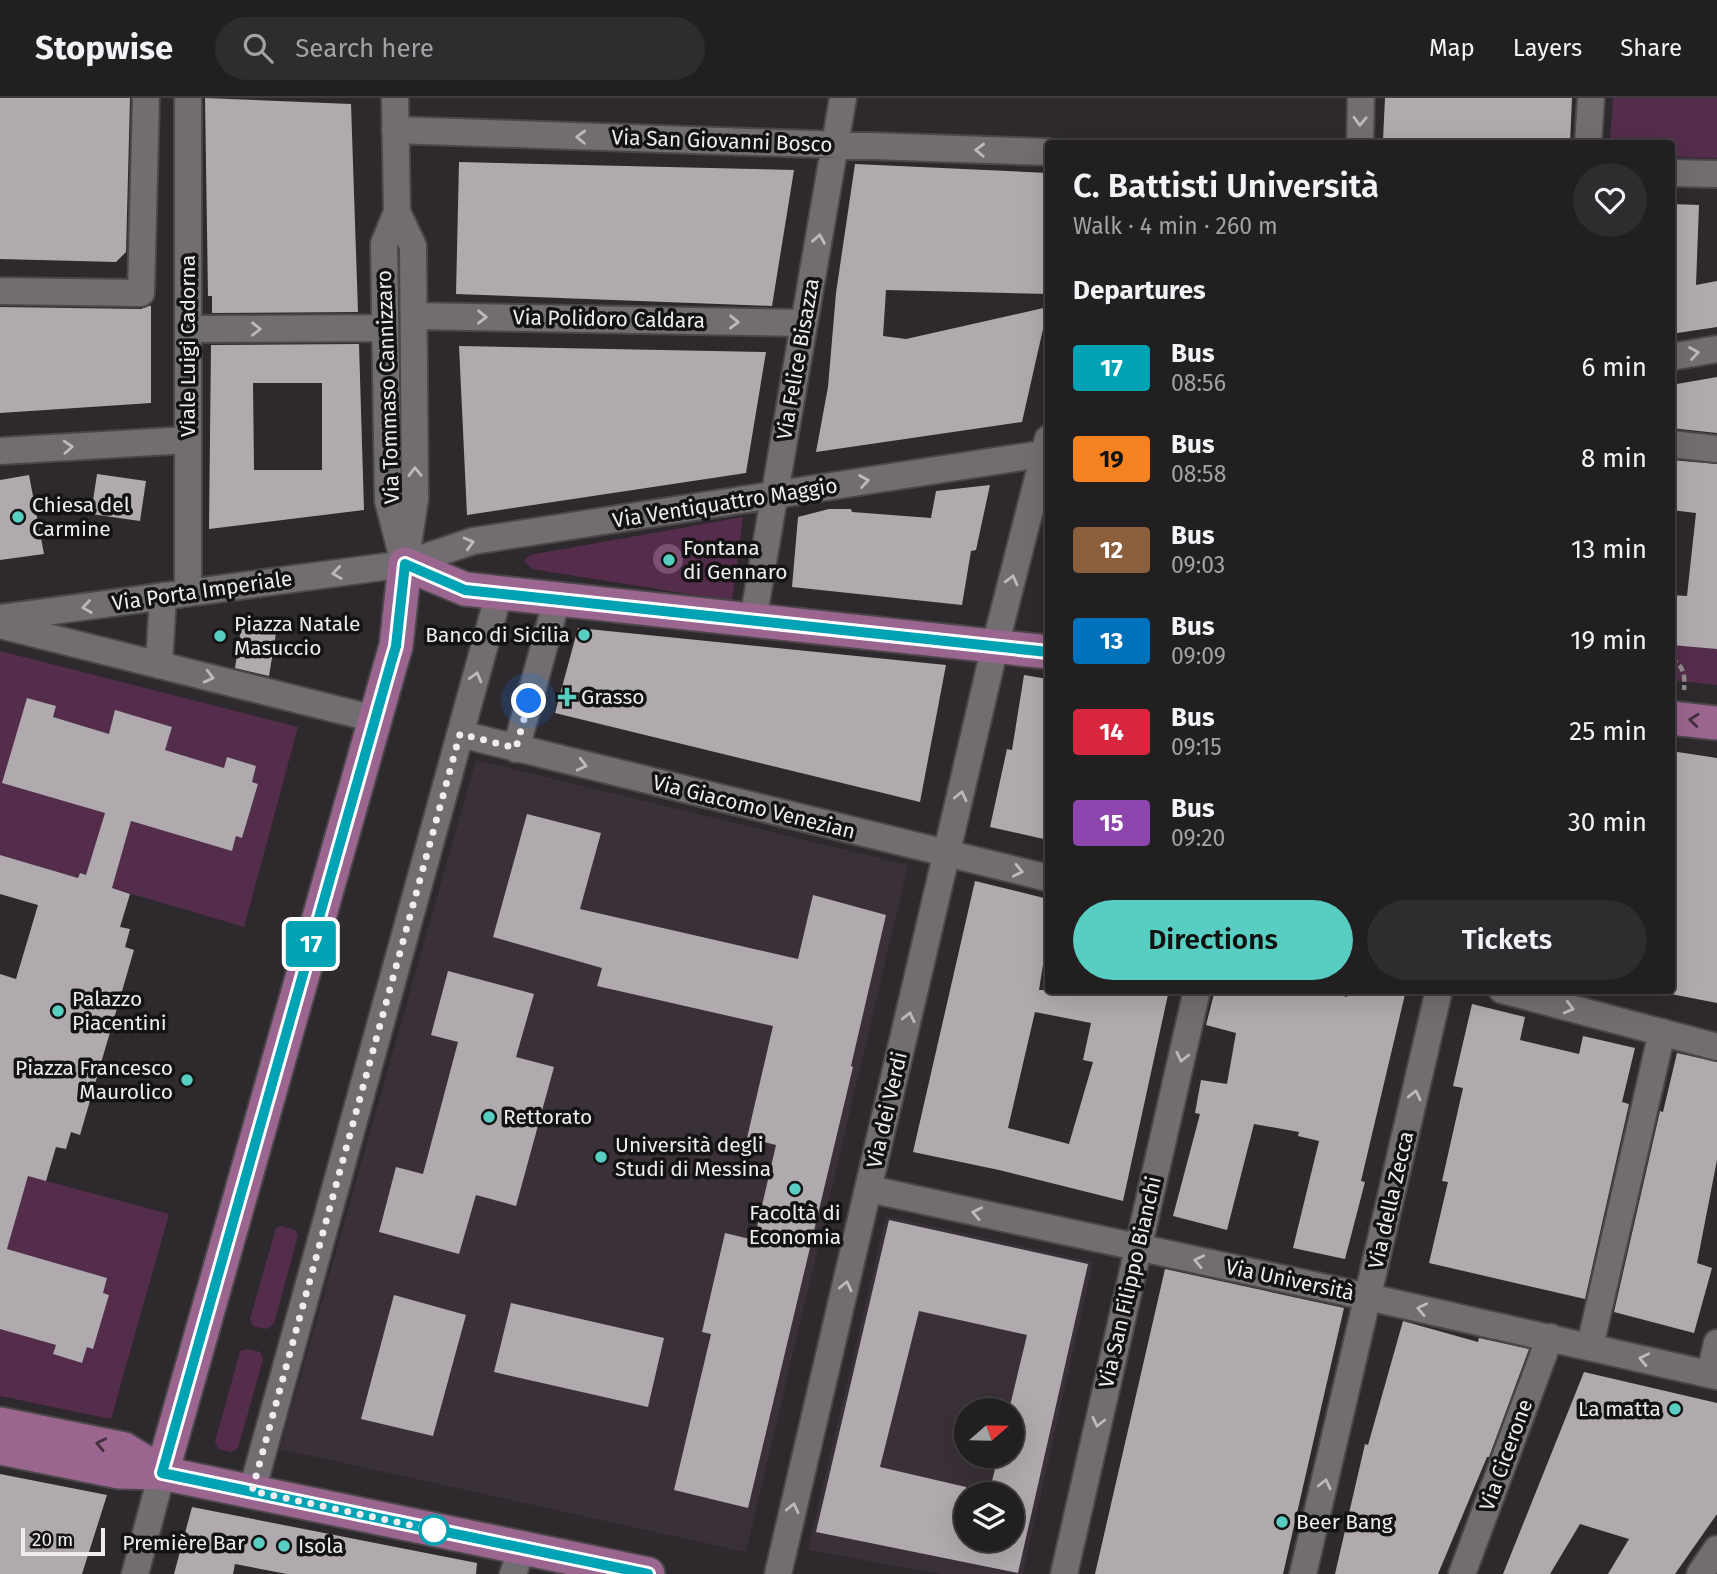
<!DOCTYPE html>
<meta charset="utf-8">
<style>
body{margin:0;font-family:"Fira Sans",sans-serif;background:#2e2c2e;color:#f1f3f6;height:100vh;display:flex;flex-direction:column;font-size:26px;white-space:nowrap}
*{box-sizing:border-box;margin:0}
p{font-size:23px;color:#a2a2a5}
.icon{flex:none;width:38px;height:38px;fill:none;stroke:currentColor;stroke-width:2;stroke-linecap:round;stroke-linejoin:round}
.map{position:relative;flex:1;overflow:hidden}
.sheet{position:absolute;left:1045px;top:42px;width:630px;height:854px;display:flex;flex-direction:column;background:#221f21;border-radius:7px;box-shadow:0 7px 28px #0002,0 0 0 2px #3f3d3f}
.sheet>*{flex:none}
.badge{padding:0 14px;border-radius:5px;font-size:24px;line-height:46px}
.needle{width:46px;rotate:70deg}
.tools{position:absolute;left:954px;top:1300px;display:grid;gap:14px}
.tools a{display:grid;place-items:center;width:70px;height:70px;border-radius:50%;background:#221f21;box-shadow:0 7px 28px #0002,0 0 0 2px #3f3d3f;font-size:35px}
.scale{position:absolute;left:21px;bottom:18px;width:84px;box-sizing:border-box;padding-left:7px;border:4px solid #efecee;border-top:0;font-size:19px;line-height:24px;white-space:nowrap;color:#efecee;-webkit-text-stroke:5px #141314;paint-order:stroke}
.you{position:absolute;width:35px;height:35px;margin:-18px;border:5px solid #fff;border-radius:50%;background:#1a73e8;box-shadow:0 0 0 10px #1a73e833}
.map>.badge{position:absolute;translate:-50% -50%;box-shadow:0 0 0 4px #fff}
h2{padding:0 28px;font-size:26px;line-height:63px}
.round{display:grid;place-items:center;flex:none;width:74px;height:74px;border-radius:37px;background:#2e2c2e}
.headline{display:flex;align-items:center;justify-content:space-between;height:119px;padding:0 28px}
h1{font-size:33px;font-weight:600;line-height:52px}
.button{display:flex;gap:14px;margin-top:auto;padding:14px 28px}
.button a{flex:1;height:80px;border-radius:42px;background:#57cec1;color:#111;font-size:28px;font-weight:600;line-height:80px;text-align:center}
.button a+a{background:#2e2c2e;color:#f1f3f6}
ul{padding:0;list-style:none}
li{display:flex;align-items:center;gap:21px;height:91px;padding:0 28px}
li div{flex:1}
li b{display:block;font-size:26px}
li em{font-style:normal}
li .badge{min-width:77px;font-weight:700;text-align:center}
header{display:flex;align-items:center;gap:42px;box-sizing:border-box;height:98px;padding:0 35px;background:#221f21;border-bottom:2px solid #3f3d3f}
header strong{font-size:33px}
nav{display:flex;gap:38px;margin-inline-start:auto;font-size:24px}
.search{width:490px;height:63px;background:#2e2c2e;display:flex;align-items:center;gap:18px;box-sizing:border-box;padding:0 24px;border-radius:38px;color:#a2a2a5;font-size:26px}
.map>svg:first-child{display:block}
</style>
<header>
<strong>Stopwise</strong>
<div class="search"><svg class="icon" aria-label="search" viewBox="0 0 24 24"><circle cx="10" cy="10" r="6"/><path d="M15 15l6 6"/></svg>Search here</div>
<nav><a>Map</a><a>Layers</a><a>Share</a></nav>
</header>
<div class="map">
<svg width="1717" height="1476" viewBox="0 0 1717 1476">
<rect width="100%" height="100%" fill="#2d292c"/>
<path fill="#3a3037" fill-rule="evenodd" d="M476,662l432,105 -162,687 -466,-103z
M886,1118l207,46 -70,312h-82l-133,-24zM966,1312h46v46h-46zM966,1396h46v46h-46z"/>
<path fill="#552d4c" d="M1613,0h104v60l-46,-1v-13l-53,-1 -8,-3z
M743,419l-11,84 -200,-32 -8,-8 6,-6z
M1671,546l46,5v36l-46,-5z
M0,553l298,76 -54,200 -132,-39 19,-67 101,30 4,-15 6,2 16,-54 -6,-2 4,-16 -29,-9 -3,11 -59,-18 7,-23 -57,-16 -6,23 -56,-17 2,-11 -28,-8 -24,85 102,30 -19,62 -6,-2 -2,5 -78,-23z
M28,1078l141,38 -58,205 -111,-23v-67l56,16 -3,9 29,9 5,-16 6,2 16,-54 -6,-2 4,-15 -100,-29z
M281,1128l14,4 3,5 -24,89 -8,5 -13,-3 -3,-7 26,-91z
M247,1251l13,3 3,7 -25,89 -7,4 -12,-3 -4,-7 25,-91z"/>
<path fill="#7c5072" d="M653 461a15 15 0 1 1 30 0a15 15 0 1 1-30 0Z"/>
<path fill="#b0aaae" fill-rule="evenodd" d="M0,0h130l-4,154 -10,10 -116,-3z
M205,0l146,6 7,208 -146,1v-17h-4z
M1385,0h187l-2,46h-107l-80,-4z
M459,64l335,8 -22,136 -316,-12z
M855,66l193,9v121l-162,-4 -3,46 23,3 142,-32 -26,115 -206,30 12,-65 8,-94z
M1671,106l28,1 -3,80 21,-4v46l-46,7z
M149,208h2v97l-151,10v-106l141,2z
M359,246l5,166 -155,19 2,-184zM253,285h69v87h-68z
M459,248l307,6 -20,121 -279,42z
M1717,279v56l-46,-5v-43z
M1671,362l46,4v185l-46,-4v-50l16,1 9,-83 -25,-3z
M97,376l49,7 -6,40 -49,-7z
M29,377l15,79 -44,6v-80z
M990,387l-14,65 -5,1 -9,54 -170,-18 6,-70 31,-8h22l1,3 79,6 5,-27z
M243,518l35,5 -9,55 -34,-8z
M578,530l368,37 -26,137 -365,-89z
M1024,577l24,4v161l-58,-13 17,-78 5,1z
M27,600l29,8 -3,11 56,17 6,-24 57,17 -7,23 59,18 3,-11 29,9 -4,16 6,2 -16,54 -6,-2 -4,15 -101,-30 -19,67 18,6 -10,33 10,2 -5,18 9,3 -54,185 -9,-3 -5,17 -10,-2 -10,34 -18,-5 -21,73 100,29 -4,15 6,2 -16,54 -6,-2 -5,16 -29,-9 3,-9 -56,-16v-355l16,5 22,-74 -38,-11v-39l78,23 2,-5 6,2 19,-62 -103,-30z
M1671,653l46,7v245l-46,-9z
M527,716l74,19 -21,76 218,50 15,-64 73,20 -35,151 2,1 -105,441 -74,-18 37,-156 -9,-2 23,-99 29,7 22,-95 -29,-7 26,-112 -176,-40 5,-18 -109,-31z
M975,783l73,18v34l-9,57h130l-46,211 -124,-31 -86,-18zM1035,914l56,11 -8,37 10,2 -24,82 -61,-16z
M448,873l86,23 -18,63 38,10 -38,139 -40,-11 -17,59 -80,-22 17,-65 27,7 35,-132 -27,-7z
M1215,892h106l26,7 2,-7h57l-45,191 4,1 -20,77 -52,-11 26,-107 -21,-5 1,-4 -45,-8 -27,106 -54,-14 27,-102 -5,-1 6,-33 26,4 9,-51 -30,-8z
M1472,906l53,13 -5,23 59,14 4,-18 52,12 -13,54 7,2 -44,195 -156,-36 19,-81 -6,-1 21,-93 -10,-2z
M1677,955l40,9v98l-20,103 15,5 -18,65 -80,-21 46,-201 3,1z
M889,1122l199,44 -70,309 -202,-41zM919,1213l108,24 -18,75h3v46h-14l-9,38h23v46h-46v-53l-86,-20z
M1165,1171l179,39 -61,266h-188z
M394,1197l72,20 -33,121 -72,-17z
M511,1205l153,35 -16,69 -154,-35z
M1403,1223l75,21 1,-4 50,11 -40,108h-2l-49,117h-103l30,-130 3,1z
M1584,1274l133,31v111l-42,60h-67l21,-35 -49,-15 -30,50h-47z
M0,1376l107,21 -25,79h-82z
M192,1409l285,56 -1,11h-189l-52,-10 -2,10h-59z"/>
<g fill="none" stroke-linecap="round" stroke-linejoin="round">
<g stroke="#4a4649" stroke-width="30">
<path id="minor" d="M395,0l2,114 16,34 2,253 -10,65
M395,32l653,22
M1360,46l1,-46
M1588,46l3,-46
M1671,75l46,1
M397,114l-13,32 4,257 14,54
M0,193l141,2 5,-195
M414,218l390,7
M188,231l197,-1
M1671,259l46,-8
M1671,346l46,5
M0,353l188,-11
M188,495v-495
M0,520l405,-54 68,-23 575,-88
M753,522l90,-522
M0,527l375,94
M159,567l4,-69
M460,636l588,144
M516,651l41,-150
M1502,892l215,57
M869,1091l499,108 349,79
M1590,1248l72,-314
M1710,1276l7,-31
M252,1393l247,-898
M135,1476l27,-101
M513,1476l9,-26
M778,1476l217,-928 53,-207
M1064,1476l133,-584
M1303,1476l136,-584
M1462,1476l88,-237
M1700,1476l17,-25"/>
</g>
<g stroke="#4a4649" stroke-width="37">
<path id="major" d="M1671,620l46,5
M0,1326l124,25 36,22
M0,1350l119,24 43,1 486,101
M162,1375l229,-810 5,-17 9,-82 60,25 583,63"/>
</g>
<path stroke="#908c8f" stroke-width="4.5" stroke-dasharray="7 3.5" stroke-linecap="butt" d="M1671,561c14,7 14,18 13,31"/>
<use href="#minor" stroke="#716d70" stroke-width="26"/>
<use href="#major" stroke="#9a658f" stroke-width="33"/>
</g>
<defs><path id="oneway-chevron" d="M-2-3.5L2.5 0L-2 3.5" fill="none" stroke-width="1.6" stroke-linecap="round" stroke-linejoin="round" transform="scale(1.75)"/></defs>
<g stroke="#bdb9bc">
<use href="#oneway-chevron" transform="translate(1360 23) rotate(92)"/>
<use href="#oneway-chevron" transform="translate(581 39) rotate(-178)"/>
<use href="#oneway-chevron" transform="translate(980 52) rotate(-178)"/>
<use href="#oneway-chevron" transform="translate(819 141) rotate(-80)"/>
<use href="#oneway-chevron" transform="translate(482 219) rotate(1)"/>
<use href="#oneway-chevron" transform="translate(734 224) rotate(1)"/>
<use href="#oneway-chevron" transform="translate(256 231)"/>
<use href="#oneway-chevron" transform="translate(1694 255) rotate(-9)"/>
<use href="#oneway-chevron" transform="translate(68 349) rotate(-3)"/>
<use href="#oneway-chevron" transform="translate(415 374) rotate(-91)"/>
<use href="#oneway-chevron" transform="translate(864 383) rotate(-9)"/>
<use href="#oneway-chevron" transform="translate(469 445) rotate(-15)"/>
<use href="#oneway-chevron" transform="translate(337 475) rotate(172)"/>
<use href="#oneway-chevron" transform="translate(1012 482) rotate(-76)"/>
<use href="#oneway-chevron" transform="translate(87 509) rotate(172)"/>
<use href="#oneway-chevron" transform="translate(209 579) rotate(14)"/>
<use href="#oneway-chevron" transform="translate(476 579) rotate(-74)"/>
<use href="#oneway-chevron" transform="translate(582 667) rotate(14)"/>
<use href="#oneway-chevron" transform="translate(961 698) rotate(-77)"/>
<use href="#oneway-chevron" transform="translate(1018 773) rotate(13)"/>
<use href="#oneway-chevron" transform="translate(1569 910) rotate(15)"/>
<use href="#oneway-chevron" transform="translate(909 919) rotate(-77)"/>
<use href="#oneway-chevron" transform="translate(1182 959) rotate(103)"/>
<use href="#oneway-chevron" transform="translate(1415 997) rotate(-77)"/>
<use href="#oneway-chevron" transform="translate(977 1115) rotate(-168)"/>
<use href="#oneway-chevron" transform="translate(1199 1163) rotate(-168)"/>
<use href="#oneway-chevron" transform="translate(846 1188) rotate(-77)"/>
<use href="#oneway-chevron" transform="translate(1422 1211) rotate(-168)"/>
<use href="#oneway-chevron" transform="translate(1644 1261) rotate(-167)"/>
<use href="#oneway-chevron" transform="translate(1098 1324) rotate(103)"/>
<use href="#oneway-chevron" transform="translate(1325 1386) rotate(-77)"/>
<use href="#oneway-chevron" transform="translate(793 1410) rotate(-77)"/>
</g>
<g stroke="#43303f">
<use href="#oneway-chevron" transform="translate(1694 622) rotate(-174)"/>
<use href="#oneway-chevron" transform="translate(101 1346) rotate(-168)"/>
</g>
<g fill="none" stroke-linecap="round" stroke-linejoin="round">
<g stroke="#fff" stroke-width="16">
<path id="line" d="M648,1476l-486,-101 229,-810 5,-17 9,-82 60,26 583,62"/>
</g>
<use href="#line" stroke="#00a3b4" stroke-width="10"/>
<path stroke="#efecee" stroke-width="7" stroke-dasharray="0 12.6" d="M434,1432l-182,-39 208,-757 56,14 13,-47"/>
</g>
<g fill="#57cec1" stroke="#141314" stroke-width="2.5">
<circle cx="18" cy="419" r="7"/>
<circle cx="669" cy="462" r="7"/>
<circle cx="584" cy="537" r="7"/>
<circle cx="220" cy="538" r="7"/>
<path d="M563.5 588.5h7v7h7v7h-7v7h-7v-7h-7v-7h7z"/>
<circle cx="58" cy="913" r="7"/>
<circle cx="187" cy="982" r="7"/>
<circle cx="489" cy="1019" r="7"/>
<circle cx="601" cy="1059" r="7"/>
<circle cx="795" cy="1091" r="7"/>
<circle cx="1675" cy="1311" r="7"/>
<circle cx="1282" cy="1424" r="7"/>
<circle cx="259" cy="1445" r="7"/>
<circle cx="284" cy="1448" r="7"/>
</g>
<circle fill="#fff" stroke="#00a3b4" stroke-width="3.5" cx="434" cy="1432" r="14"/>
<g text-anchor="middle" stroke-width="7" stroke-linejoin="round" paint-order="stroke">
<g font-size="21" fill="#efecee" stroke="#141314">
<text transform="translate(722 43) rotate(2)" y="7">Via San Giovanni Bosco</text>
<text transform="translate(609 221) rotate(1)" y="7">Via Polidoro Caldara</text>
<text transform="translate(188 248) rotate(-90)" y="7">Viale Luigi Cadorna</text>
<text transform="translate(798 261) rotate(-80)" y="7">Via Felice Bisazza</text>
<text transform="translate(388 289) rotate(-92)" y="7">Via Tommaso Cannizzaro</text>
<text transform="translate(725 405) rotate(-9)" y="7">Via Ventiquattro Maggio</text>
<text transform="translate(202 493) rotate(-8)" y="7">Via Porta Imperiale</text>
<text transform="translate(754 709) rotate(14)" y="7">Via Giacomo Venezian</text>
<text transform="translate(887 1012) rotate(-77)" y="7">Via dei Verdi</text>
<text transform="translate(1391 1102) rotate(-77)" y="7">Via della Zecca</text>
<text transform="translate(1290 1182) rotate(12)" y="7">Via Università</text>
<text transform="translate(1130 1184) rotate(-77)" y="7">Via San Filippo Bianchi</text>
<text transform="translate(1506 1357) rotate(-70)" y="7">Via Cicerone</text>
</g>
<g font-size="21" fill="#efecee" stroke="#141314" text-anchor="start">
<text x="32" y="414">Chiesa del<tspan x="32" dy="24">Carmine</tspan></text>
<text x="683" y="457">Fontana<tspan x="683" dy="24">di Gennaro</tspan></text>
<text x="234" y="533">Piazza Natale<tspan x="234" dy="24">Masuccio</tspan></text>
<text x="570" y="544" text-anchor="end">Banco di Sicilia</text>
<text x="581" y="606">Grasso</text>
<text x="72" y="908">Palazzo<tspan x="72" dy="24">Piacentini</tspan></text>
<text x="173" y="977" text-anchor="end">Piazza Francesco<tspan x="173" dy="24">Maurolico</tspan></text>
<text x="503" y="1026">Rettorato</text>
<text x="615" y="1054">Università degli<tspan x="615" dy="24">Studi di Messina</tspan></text>
<text x="795" y="1122" text-anchor="middle">Facoltà di<tspan x="795" dy="24">Economia</tspan></text>
<text x="1661" y="1318" text-anchor="end">La matta</text>
<text x="1296" y="1431">Beer Bang</text>
<text x="245" y="1452" text-anchor="end">Première Bar</text>
<text x="298" y="1455">Isola</text>
</g>
</g>
</svg>
<div class="tools">
<a><svg class="needle" viewBox="-14 -14 28 28"><path d="M0-13l5 13h-10z" fill="#e53935"/><path d="M0 13l5-13h-10z" fill="#a2a2a5"/></svg></a>
<a><svg class="icon" aria-label="layers" viewBox="0 0 24 24"><path d="M12 4l9 5-9 5-9-5zM3 14l9 5 9-5"/></svg></a>
</div>
<div class="scale">20 m</div>
<div class="you" style="left:529px;top:603px"></div>
<b class="badge" style="left:311px;top:846px;background:#00a3b4;color:#fff">17</b>
<section class="sheet">
<div class="headline"><div><h1>C. Battisti Università</h1><p>Walk · 4 min · 260 m</p></div><a class="round"><svg class="icon" aria-label="heart" viewBox="0 0 24 24"><path d="M12 20l-8-8c-3-5 5-10 8-4 3-6 11-1 8 4z"/></svg></a></div>
<h2>Departures</h2>
<ul>
<li><span class="badge" style="background:#00a3b4;color:#fff">17</span><div><b>Bus</b><p>08:56</p></div><em>6 min</em></li>
<li><span class="badge" style="background:#f58220;color:#111">19</span><div><b>Bus</b><p>08:58</p></div><em>8 min</em></li>
<li><span class="badge" style="background:#8b5e3c;color:#fff">12</span><div><b>Bus</b><p>09:03</p></div><em>13 min</em></li>
<li><span class="badge" style="background:#0072bc;color:#fff">13</span><div><b>Bus</b><p>09:09</p></div><em>19 min</em></li>
<li><span class="badge" style="background:#d7263d;color:#fff">14</span><div><b>Bus</b><p>09:15</p></div><em>25 min</em></li>
<li><span class="badge" style="background:#8e44ad;color:#fff">15</span><div><b>Bus</b><p>09:20</p></div><em>30 min</em></li>
</ul>
<div class="button"><a>Directions</a><a>Tickets</a></div>
</section>
</div>
